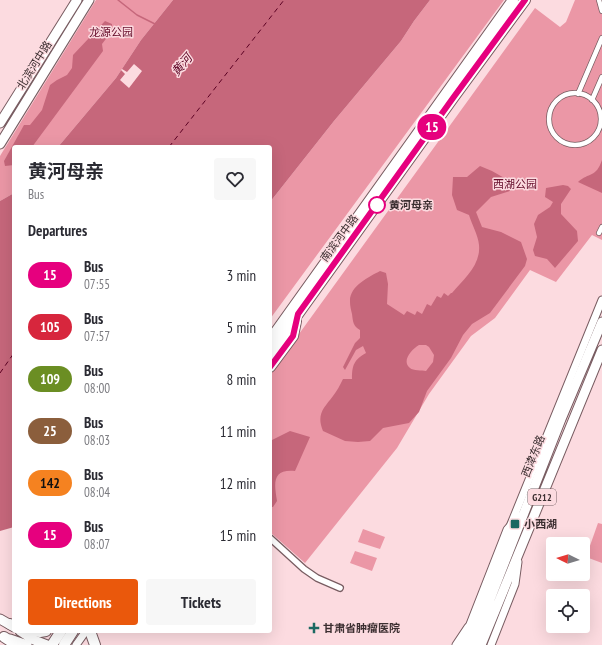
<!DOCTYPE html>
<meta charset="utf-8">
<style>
body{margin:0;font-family:"PT Sans Narrow","Noto Sans SC",sans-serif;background:#f7f7f7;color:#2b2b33;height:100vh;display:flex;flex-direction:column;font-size:15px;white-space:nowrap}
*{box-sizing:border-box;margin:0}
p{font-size:13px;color:#7c7c81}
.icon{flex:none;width:22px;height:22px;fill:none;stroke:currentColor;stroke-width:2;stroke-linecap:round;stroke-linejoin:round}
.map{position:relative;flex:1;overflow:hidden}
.sheet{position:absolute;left:12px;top:145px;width:260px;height:488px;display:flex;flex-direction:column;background:#fff;border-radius:4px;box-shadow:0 4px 16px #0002}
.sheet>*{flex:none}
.badge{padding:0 8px;border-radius:13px;font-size:14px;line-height:26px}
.needle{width:26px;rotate:275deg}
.tools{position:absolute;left:546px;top:537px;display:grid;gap:8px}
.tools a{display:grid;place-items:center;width:44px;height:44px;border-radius:4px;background:#fff;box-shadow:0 4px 16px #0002;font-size:20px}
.map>.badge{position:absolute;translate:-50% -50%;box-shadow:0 0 0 2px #fff}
h2{padding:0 16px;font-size:15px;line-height:36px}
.round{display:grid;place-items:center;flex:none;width:42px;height:42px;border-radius:4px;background:#f7f7f7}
.overview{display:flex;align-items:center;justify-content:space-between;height:68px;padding:0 16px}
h1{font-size:19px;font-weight:700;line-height:30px}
.button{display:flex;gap:8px;margin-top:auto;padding:8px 16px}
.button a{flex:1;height:46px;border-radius:4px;background:#ea580c;color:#fff;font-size:16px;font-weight:700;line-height:46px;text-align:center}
.button a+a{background:#f7f7f7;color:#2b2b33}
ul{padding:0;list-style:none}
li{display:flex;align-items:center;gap:12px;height:52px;padding:0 16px}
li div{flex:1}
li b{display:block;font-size:15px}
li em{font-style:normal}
li .badge{min-width:44px;font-weight:700;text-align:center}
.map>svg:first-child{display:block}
</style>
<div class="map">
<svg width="602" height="645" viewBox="0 0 602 645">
<rect width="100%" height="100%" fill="#fcdbe0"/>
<path fill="#eb97a6" d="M96,0h77l-32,40 -25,38 -58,69h-44v46l-14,8v-45z
M430,0h74l-234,319v-117l64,-81 67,-80 13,-20z
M575,0h27v240l-10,-5 -36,47 -26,-12 -35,48 -24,18 -42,58 -32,54 -92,115 -35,-31v-158l265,-366 25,19 6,-5z
M598,523l4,1v39l-16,-6z
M363,529l22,8 -5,12 -22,-7z
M355,551l22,7 -5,13 -22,-8z"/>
<path fill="#c6677b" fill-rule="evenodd" d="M173,0h257l-16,21 -13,20 -67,80 -64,81v-55h-212l58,-69 25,-38z
M105,21l7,3v7l-10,13 1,7 -71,96h-18v18l-9,1 -1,-5 20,-36h6l12,-15 8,-25 7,-5 10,-5 5,-7 1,-13z
M602,160v33l-24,-11c11,-10 18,-4 24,-22z
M480,166l12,5 21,12v7l-22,7 -15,15 6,15 19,5 20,10 6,17 -2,7 -35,47 -18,11 -9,11 -12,23 -24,33 -8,21 -10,11 -26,5 -13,13 -12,1 -13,-1 -22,-10c-7,-17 1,-23 10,-35 4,-5 7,-11 10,-17h9c0,-14 2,-19 14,-26l-3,-7 -7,4 -11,20 -2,-3 12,-24 5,-5v-8c-7,-4 -7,-8 -8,-16 -1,-4 -2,-8 -2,-12 -1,-16 19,-25 30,-31l6,2 2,11 -1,20 17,11 3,-4 8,4 2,-4 5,3 5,-10 4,2 6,-10 4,2 3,-5 4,3 3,-3h1c12,-14 29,-28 27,-48 -1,-10 -7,-20 -10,-30l-12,-5 -5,-15 1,-18h14zM419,345h7l3,2 5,8 -1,7 -7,9c-4,-1 -13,0 -16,-3 -9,-7 2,-19 9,-23z
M563,185l5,1 3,3 -10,15v10l16,17 1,10 -23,27 -8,-9 -12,-3 -2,-6 4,-13 -3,-13 4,-9 12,-8 3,-5 -8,-5 1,-9z
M14,193v334l-14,4v-330z
M290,431l20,6 -15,34c-23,-2 -21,12 -18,30l-4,6h-3v-66z"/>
<path fill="#fcdbe0" d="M134,64l8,7 -13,17 -9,-8 5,-6 -4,-4 1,-1 5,3z"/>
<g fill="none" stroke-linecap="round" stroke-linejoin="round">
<path stroke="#c6677b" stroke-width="1.5" d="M118,0l19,15 18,9"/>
<path stroke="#5b0022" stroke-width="1" stroke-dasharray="5 4" stroke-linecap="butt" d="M169,147l115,-147
M0,373l14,-20"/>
<g stroke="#785c61" stroke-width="6">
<path id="pedestrian" d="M599,0l3,11
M549 119a26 26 0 1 1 52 0a26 26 0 1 1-52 0Z
M578,94l24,-56
M592,100l10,-23
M599,233l3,-6"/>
</g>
<g stroke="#785c61" stroke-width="8">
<path id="minor" d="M270,538l34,31 13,9 23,10"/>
</g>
<g stroke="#785c61" stroke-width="9">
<path id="tertiary" d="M511,524l91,-224
M76,645l10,-14
M456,645l12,-18
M491,645l24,-61 3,-22"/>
</g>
<g stroke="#785c61" stroke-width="11">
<path id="primary" d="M0,123l77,-123
M0,144l89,-144
M0,619l14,8
M20,631l14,9 13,5
M10,639l17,6
M463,645l45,-115 11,-13
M472,645l89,-226 41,-97
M481,645l121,-295"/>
</g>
<g stroke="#785c61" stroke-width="12">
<path id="trunk" d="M270,340l243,-340
M270,353l183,-255 72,-98
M270,367l23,-31 3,-15
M10,624l4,2
M32,631l8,1 6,-1
M90,631l5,14
M4,637l12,8
M52,645l9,-14
M64,645l9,-14"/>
</g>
<use href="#pedestrian" stroke="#fff" stroke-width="4.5"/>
<use href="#minor" stroke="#fff" stroke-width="5.5"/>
<use href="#tertiary" stroke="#fff" stroke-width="7"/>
<use href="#primary" stroke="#fff" stroke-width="9"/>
<use href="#trunk" stroke="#fff" stroke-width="10"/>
</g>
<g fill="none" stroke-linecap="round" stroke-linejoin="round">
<g stroke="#fff" stroke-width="9">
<path id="line" d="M270,367l23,-31 5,-22 155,-216 72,-98"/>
</g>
<use href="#line" stroke="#e6007e" stroke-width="6"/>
</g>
<circle fill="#fff" stroke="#e6007e" stroke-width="2" cx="377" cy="205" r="8"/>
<g fill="#1c6862" stroke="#fcdbe0" stroke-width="1.5">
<rect x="510" y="519" width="10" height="10" rx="2"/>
<path d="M312 622h4v4h4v4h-4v4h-4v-4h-4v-4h4z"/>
</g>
<g text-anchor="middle" stroke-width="3" stroke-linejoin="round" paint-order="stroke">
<rect fill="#fcdbe0" stroke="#766366" stroke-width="1" x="528" y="489" width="28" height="16" rx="3"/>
<g font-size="10" font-weight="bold" fill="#3c2f31">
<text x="542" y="501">G212</text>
</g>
<g font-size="11" fill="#660d2b" stroke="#fcdbe0">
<text x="111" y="36">龙源公园</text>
<text x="515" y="188">西湖公园</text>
</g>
<g font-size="11" fill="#3c2f31" stroke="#fcdbe0">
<text transform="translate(34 65) rotate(-58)" y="4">北滨河中路</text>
<text transform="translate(339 238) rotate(-54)" y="4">南滨河中路</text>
<text transform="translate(533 456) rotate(-68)" y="4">西津东路</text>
</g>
<g font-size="11" font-weight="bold" fill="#3c2f31" stroke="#fcdbe0" text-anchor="start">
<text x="389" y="209">黄河母亲</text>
</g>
<g font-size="11" font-weight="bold" fill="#3c2f31" stroke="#fcdbe0" text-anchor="start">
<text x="524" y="528">小西湖</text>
<text x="323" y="632">甘肃省肿瘤医院</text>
</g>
<g font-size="12" font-style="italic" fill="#5b0022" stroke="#fcdbe0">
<text transform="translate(182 65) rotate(-50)" y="4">黄河</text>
</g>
</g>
</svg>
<div class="tools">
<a><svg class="needle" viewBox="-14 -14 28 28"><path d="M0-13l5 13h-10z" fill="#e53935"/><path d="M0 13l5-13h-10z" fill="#7c7c81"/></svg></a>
<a><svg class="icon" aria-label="locate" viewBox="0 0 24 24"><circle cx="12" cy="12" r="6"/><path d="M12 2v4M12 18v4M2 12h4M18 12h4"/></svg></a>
</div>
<b class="badge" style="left:432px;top:127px;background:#e6007e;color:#fff">15</b>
<section class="sheet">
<div class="overview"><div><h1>黄河母亲</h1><p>Bus</p></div><a class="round"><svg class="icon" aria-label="heart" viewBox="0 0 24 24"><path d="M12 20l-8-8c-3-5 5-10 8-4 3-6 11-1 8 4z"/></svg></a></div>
<h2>Departures</h2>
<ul>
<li><span class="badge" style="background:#e6007e;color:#fff">15</span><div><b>Bus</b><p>07:55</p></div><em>3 min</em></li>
<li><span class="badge" style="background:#d7263d;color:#fff">105</span><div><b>Bus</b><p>07:57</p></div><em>5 min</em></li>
<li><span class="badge" style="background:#6b8e23;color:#fff">109</span><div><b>Bus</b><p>08:00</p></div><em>8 min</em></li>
<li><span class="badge" style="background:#8b5e3c;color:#fff">25</span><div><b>Bus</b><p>08:03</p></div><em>11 min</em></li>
<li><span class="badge" style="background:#f58220;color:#111">142</span><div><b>Bus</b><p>08:04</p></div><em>12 min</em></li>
<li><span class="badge" style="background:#e6007e;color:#fff">15</span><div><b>Bus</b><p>08:07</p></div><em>15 min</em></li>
</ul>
<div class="button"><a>Directions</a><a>Tickets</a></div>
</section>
</div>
